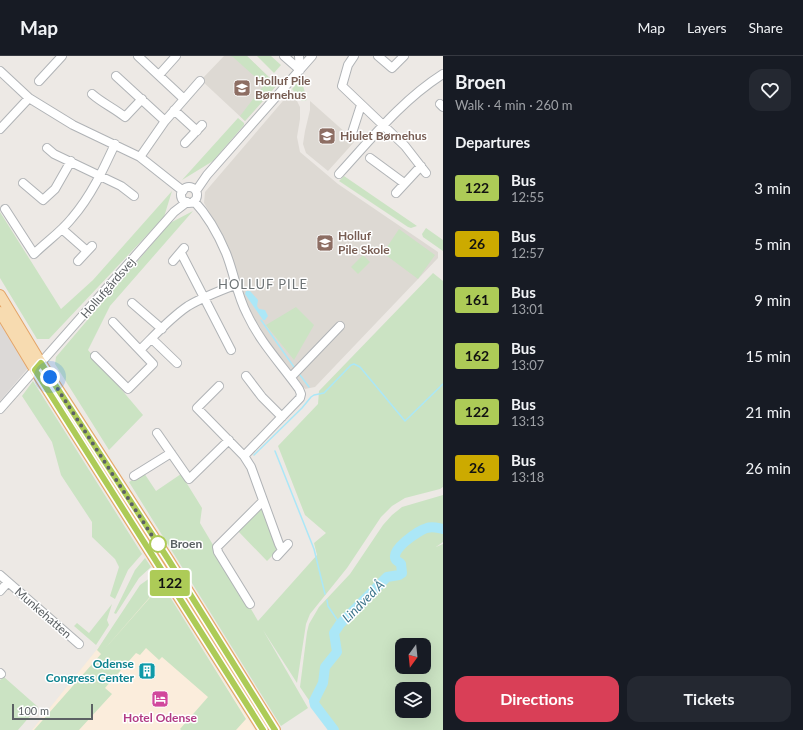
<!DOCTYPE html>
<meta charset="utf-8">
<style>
body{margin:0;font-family:Lato,sans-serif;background:#242831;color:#f1f3f6;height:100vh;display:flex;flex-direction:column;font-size:15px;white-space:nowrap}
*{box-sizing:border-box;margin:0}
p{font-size:13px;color:#9ea1a6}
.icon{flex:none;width:22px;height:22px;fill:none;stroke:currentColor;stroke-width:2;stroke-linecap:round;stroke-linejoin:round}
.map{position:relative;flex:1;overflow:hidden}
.sheet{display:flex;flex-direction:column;background:#171b24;width:360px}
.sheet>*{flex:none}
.badge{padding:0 8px;border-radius:3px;font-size:14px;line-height:26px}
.needle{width:26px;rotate:195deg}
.tools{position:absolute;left:395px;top:582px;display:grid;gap:8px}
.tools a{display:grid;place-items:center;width:36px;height:36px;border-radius:8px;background:#171b24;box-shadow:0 4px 16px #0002;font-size:20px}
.scale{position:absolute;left:12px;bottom:10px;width:81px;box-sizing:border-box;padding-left:4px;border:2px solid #5c6164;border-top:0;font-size:11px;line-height:14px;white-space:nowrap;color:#5c6164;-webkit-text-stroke:3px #fff;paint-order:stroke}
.you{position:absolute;width:20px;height:20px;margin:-10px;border:3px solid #fff;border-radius:50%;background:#1a73e8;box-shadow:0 0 0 6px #1a73e833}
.map>.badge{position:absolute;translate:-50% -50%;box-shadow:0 0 0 2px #fff}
h2{padding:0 12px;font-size:15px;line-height:36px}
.round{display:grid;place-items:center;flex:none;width:42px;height:42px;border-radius:12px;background:#242831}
.headline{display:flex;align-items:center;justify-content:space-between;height:68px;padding:0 12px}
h1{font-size:19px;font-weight:700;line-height:30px}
.action{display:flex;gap:8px;margin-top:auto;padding:8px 12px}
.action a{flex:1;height:46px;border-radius:12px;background:#d93f57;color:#fff;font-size:16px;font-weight:700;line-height:46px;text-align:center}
.action a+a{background:#242831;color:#f1f3f6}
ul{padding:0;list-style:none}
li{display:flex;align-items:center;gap:12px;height:56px;padding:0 12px}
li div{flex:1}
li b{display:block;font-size:15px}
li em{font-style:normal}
li .badge{min-width:44px;font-weight:700;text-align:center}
header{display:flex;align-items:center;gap:24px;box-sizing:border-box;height:56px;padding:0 20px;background:#171b24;border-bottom:1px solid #363941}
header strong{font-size:19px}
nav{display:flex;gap:22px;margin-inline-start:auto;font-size:14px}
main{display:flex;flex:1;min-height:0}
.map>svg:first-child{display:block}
</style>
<header>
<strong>Map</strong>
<nav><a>Map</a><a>Layers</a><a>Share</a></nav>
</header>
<main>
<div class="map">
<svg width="443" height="674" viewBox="0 0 443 674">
<rect width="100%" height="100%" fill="#ede9e5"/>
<path fill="#fbeddc" d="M156,520l99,154h-223z"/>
<path fill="#dcd9d7" d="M0,264l29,47 -29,34z"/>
<path fill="#ddd9d3" d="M224,0h23l30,29 -32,36 -44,-41z
M288,39l9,6 3,6v12l-3,18 3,15 38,32 100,68v6l-123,129 -10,2 -43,-54 -13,-25 -17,-51 -10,-25 -18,-31 1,-11z
M310,45l45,40 -27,30 -22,-18 -3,-9 2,-13 5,-21z"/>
<path fill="#cbe3c3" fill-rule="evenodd" d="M230,0h17l30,29 -32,36 -5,-5 24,-31 -31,-28z
M257,0h14l10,9 -7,8z
M299,25l3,1 5,18 -5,1 -10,-12z
M238,62l6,5v2l-31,36 -31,19z
M344,120l73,50 -6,2 -3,-1 -69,-46z
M172,135l-8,26 -115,122h-12l-37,-61v-66l61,97 32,-29z
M193,155l-83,95 -22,44 55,65 -34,35 -54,-86 1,-7 114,-134z
M426,172l17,12v11l-20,-14 -1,-3z
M399,173l36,26 -17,24 -35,-26z
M363,199l7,7 -12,12 -7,-7z
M433,217l10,8v206l-3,2 -35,9 -13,8 -11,11 -34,51 -37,46 -4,10 -9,59 -34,-53 45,78 -27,18 -152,-244 15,-9 12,18 25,-17 21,34 -2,15 58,98 59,-66 -3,-12 12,-10 -21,-18 -27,-69 40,-42 1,-13z
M296,251l18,18 -20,35 -28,-35z
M33,325l109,173 -14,16 -13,29 -5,-3 9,-29 -4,-8 -23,-22v-15l-31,-47 -9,-33 -30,-46z
M443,439v47l-7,5 7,-3v186h-114l-29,-43 7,-55 2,-8 10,-17 31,-33 33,-49 9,-10 10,-8zM402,589h22v22h-22zM402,633h22v22h-22z
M260,451l3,1 14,43 -10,10 -30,-31z
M145,502l6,9 -12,11 -23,36 -2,-1 21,-43z
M157,517l6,9 -61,70 60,-68 84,135 -10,11h-55l-1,-1 28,-32 -46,-40 -3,3 -13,-12 -6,7 -4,-2 -31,35 7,6 -33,36h-45l67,-76 -4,-4 43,-65z
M112,548l-5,16 2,5 -13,20 -22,-19 3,-3 12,10z
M4,621l34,30 -20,23h-18v-50z"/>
<path fill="#abe7f7" d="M246,235h4l8,9 -1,6 2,3 6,1 3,6 -3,4h-2l-18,-26z"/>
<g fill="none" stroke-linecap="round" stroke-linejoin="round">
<path stroke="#abe7f7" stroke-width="1.5" d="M261,264l33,47
M300,319l9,12
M275,395l39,98 11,45
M254,399l48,-47 9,-11 3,-2 10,-2 27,-28 3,-1 6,3 45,54 38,-37
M327,544l1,6 12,18"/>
<path stroke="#abe7f7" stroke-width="10" d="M334,674l-19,-25 -1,-4 9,-18 2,-16 12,-15 -3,-19 6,-9 47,-47 12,-2 3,-2 -1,-9c-1,-2 -3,-2 -5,-4 -7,-10 23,-30 31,-32 5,-2 11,0 16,1"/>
<g stroke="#b0b3b6" stroke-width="10">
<path id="minor" d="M138,0l46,43
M284,0l16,14
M299,0l1,14
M354,0l-6,9 -6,21 63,60 21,27
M378,0l14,12 12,-12
M0,15l29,27 44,27 67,32 43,34
M159,19l17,-19
M116,20l49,45
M39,25l23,-25
M92,38c10,9 22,14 33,23l17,-18
M440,48l3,3
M174,54l23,21
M0,73l29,-31
M352,77l9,-28
M185,87l17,-18
M47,92l7,6 67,32 13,10
M140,101l25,-36 35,-40
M370,102l34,25
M339,118c32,-35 63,-74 104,-100
M23,127l20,17 12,-11 16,-28
M181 139a8 8 0 1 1 16 0a8 8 0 1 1-16 0Z
M196,135l11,-16 105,-119
M396,137l25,-27
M194,145c14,15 24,33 32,52 8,20 11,42 21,61 13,28 34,50 52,75l2,5 -1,4 -56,58 7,11 28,77 3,6
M5,153l29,45c12,-12 27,-22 38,-36 19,-22 31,-48 43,-74
M62,173l25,22
M181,197l50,97
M78,205l14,-15
M173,205l11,-13
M132,247l30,26
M152,283l25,24
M140,294c15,-15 30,-32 48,-44 15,-9 31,-15 47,-21
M95,300l33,33 25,-25 -40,-42
M246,320l16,21 20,20
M291,321l49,-51
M219,330l-22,22 47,48
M0,353l174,-197 13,-10
M157,377l32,46 40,-39
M134,420l37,-23
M277,500l11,-12
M0,519l79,69
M0,535l8,-9
M250,548l-32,-52 -1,-5 46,-46
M0,617l1,1"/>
</g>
<g stroke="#e4a467" stroke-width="12">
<path id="major" d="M0,239l41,68 127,196 107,171
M0,256l35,58 228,360"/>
</g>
<use href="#minor" stroke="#fff" stroke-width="8"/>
<use href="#major" stroke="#f7dbb0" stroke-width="10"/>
</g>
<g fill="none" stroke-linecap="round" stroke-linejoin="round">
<g stroke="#fff" stroke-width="9">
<path id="line" d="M263,674l-228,-360 6,-7 127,196 107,171"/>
</g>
<use href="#line" stroke="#adcb57" stroke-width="6"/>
<path stroke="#5c6164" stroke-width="4" stroke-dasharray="0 7.2" d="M50,321l110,171 -2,-4"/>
</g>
<defs>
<g id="school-square" transform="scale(0.9)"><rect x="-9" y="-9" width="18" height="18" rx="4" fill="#8d6e63" stroke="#fff"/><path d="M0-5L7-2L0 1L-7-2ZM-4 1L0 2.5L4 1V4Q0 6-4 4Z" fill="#fff"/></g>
<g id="building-square" transform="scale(0.9)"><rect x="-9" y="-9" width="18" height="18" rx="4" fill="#0f9aa8" stroke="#fff"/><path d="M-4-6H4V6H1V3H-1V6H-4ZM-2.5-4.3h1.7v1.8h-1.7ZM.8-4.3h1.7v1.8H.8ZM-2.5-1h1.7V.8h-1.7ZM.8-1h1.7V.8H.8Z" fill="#fff"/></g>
<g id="hotel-square" transform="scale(0.9)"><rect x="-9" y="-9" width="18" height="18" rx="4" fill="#d1479c" stroke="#fff"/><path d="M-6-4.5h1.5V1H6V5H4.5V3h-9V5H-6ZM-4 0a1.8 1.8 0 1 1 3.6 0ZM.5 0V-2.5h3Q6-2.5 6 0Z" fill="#fff"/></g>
</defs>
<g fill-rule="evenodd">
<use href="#school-square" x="242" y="32"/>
<use href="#school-square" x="327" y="80"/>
<use href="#school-square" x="325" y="187"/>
<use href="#building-square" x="147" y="615"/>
<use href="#hotel-square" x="160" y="643"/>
</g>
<circle fill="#fff" stroke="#adcb57" stroke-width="2" cx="158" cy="488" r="8"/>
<g text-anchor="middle" stroke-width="3" stroke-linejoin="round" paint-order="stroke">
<g font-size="12" font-weight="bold" fill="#785e54" stroke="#fff" text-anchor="start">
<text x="255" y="29">Holluf Pile<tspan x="255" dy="14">Børnehus</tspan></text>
<text x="340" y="84">Hjulet Børnehus</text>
<text x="338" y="184">Holluf<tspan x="338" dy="14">Pile Skole</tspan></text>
</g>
<g font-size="12" fill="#5c6164" stroke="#fff">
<text transform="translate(108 232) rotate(-49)" y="4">Hollufgårdsvej</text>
<text transform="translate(43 557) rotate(41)" y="4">Munkehatten</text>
</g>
<g font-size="12" font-weight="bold" fill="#5c6164" stroke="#fff" text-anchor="start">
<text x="170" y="492">Broen</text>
</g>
<g font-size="12" font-weight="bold" fill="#0d838f" stroke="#fff" text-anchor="end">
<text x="134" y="612">Odense<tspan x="134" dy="14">Congress Center</tspan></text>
</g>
<g font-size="12" font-weight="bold" fill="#b23c85" stroke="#fff">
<text x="160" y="666">Hotel Odense</text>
</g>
<g font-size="13" letter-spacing="1" fill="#6d7375" stroke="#fff">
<text x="263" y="233">HOLLUF PILE</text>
</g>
<g font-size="13" font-style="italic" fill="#40788e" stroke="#fff">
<text transform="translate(363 545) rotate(-45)" y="5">Lindved Å</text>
</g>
</g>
</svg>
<div class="tools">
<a><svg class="needle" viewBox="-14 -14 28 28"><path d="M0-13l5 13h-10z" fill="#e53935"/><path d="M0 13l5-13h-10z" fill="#9ea1a6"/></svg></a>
<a><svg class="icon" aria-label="layers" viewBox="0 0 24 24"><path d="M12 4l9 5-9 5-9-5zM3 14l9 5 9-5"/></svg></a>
</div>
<div class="scale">100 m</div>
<div class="you" style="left:50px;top:321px"></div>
<b class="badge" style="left:170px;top:527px;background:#adcb57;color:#111">122</b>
</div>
<section class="sheet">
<div class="headline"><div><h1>Broen</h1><p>Walk · 4 min · 260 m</p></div><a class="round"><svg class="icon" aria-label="heart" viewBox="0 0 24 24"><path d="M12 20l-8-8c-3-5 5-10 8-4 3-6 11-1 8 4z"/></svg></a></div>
<h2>Departures</h2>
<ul>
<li><span class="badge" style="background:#adcb57;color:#111">122</span><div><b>Bus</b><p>12:55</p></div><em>3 min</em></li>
<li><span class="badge" style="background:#ca0;color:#111">26</span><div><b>Bus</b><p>12:57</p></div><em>5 min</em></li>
<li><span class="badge" style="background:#adcb57;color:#111">161</span><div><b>Bus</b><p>13:01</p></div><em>9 min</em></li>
<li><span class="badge" style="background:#adcb57;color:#111">162</span><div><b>Bus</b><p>13:07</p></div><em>15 min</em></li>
<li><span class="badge" style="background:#adcb57;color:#111">122</span><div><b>Bus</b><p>13:13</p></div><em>21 min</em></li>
<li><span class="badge" style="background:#ca0;color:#111">26</span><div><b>Bus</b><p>13:18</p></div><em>26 min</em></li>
</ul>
<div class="action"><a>Directions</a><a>Tickets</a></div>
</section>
</main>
